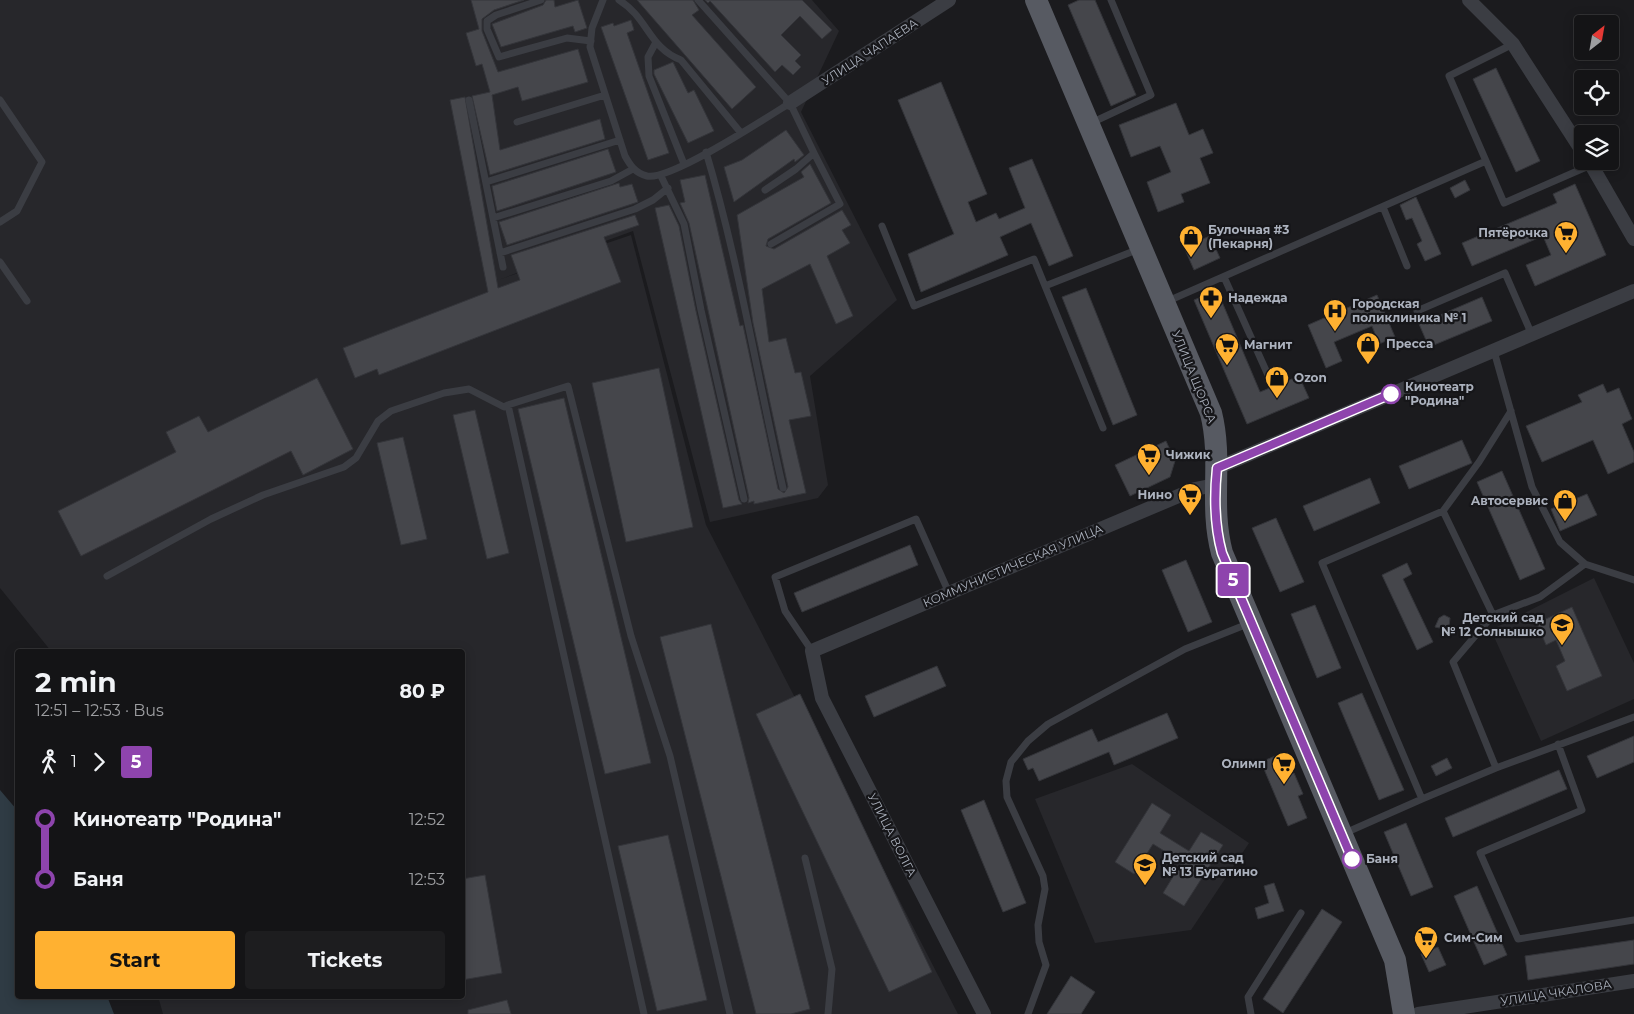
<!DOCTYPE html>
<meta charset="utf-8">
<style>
body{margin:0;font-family:Montserrat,sans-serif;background:#1d1d1f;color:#f1f3f6;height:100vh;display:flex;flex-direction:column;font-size:19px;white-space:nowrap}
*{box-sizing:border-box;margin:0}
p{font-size:16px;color:#9d9ea1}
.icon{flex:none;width:28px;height:28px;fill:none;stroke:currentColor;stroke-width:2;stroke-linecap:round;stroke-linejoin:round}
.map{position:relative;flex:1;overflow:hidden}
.sheet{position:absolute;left:15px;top:649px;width:450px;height:350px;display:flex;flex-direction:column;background:#141416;border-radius:5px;box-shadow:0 2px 12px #0003,0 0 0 1px #333335}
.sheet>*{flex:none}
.badge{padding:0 10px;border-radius:4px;font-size:18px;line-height:32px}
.needle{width:32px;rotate:31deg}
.buttons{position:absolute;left:1574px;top:15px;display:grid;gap:10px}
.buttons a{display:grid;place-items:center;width:45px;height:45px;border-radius:5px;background:#141416;box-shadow:0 2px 12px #0003,0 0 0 1px #333335;font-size:25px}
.map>.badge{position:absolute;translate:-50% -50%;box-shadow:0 0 0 2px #fff}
.legs{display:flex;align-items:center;gap:8px;height:55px;padding:0 20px;font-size:16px}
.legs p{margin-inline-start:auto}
.summary{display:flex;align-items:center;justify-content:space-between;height:85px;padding:0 20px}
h1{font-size:28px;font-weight:700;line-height:38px}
.action{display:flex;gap:10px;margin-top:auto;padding:10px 20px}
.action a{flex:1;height:58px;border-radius:5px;background:#ffb131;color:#111;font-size:20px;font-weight:700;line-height:58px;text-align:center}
.action a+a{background:#1d1d1f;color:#f1f3f6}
ul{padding:0 20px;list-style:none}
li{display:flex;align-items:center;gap:18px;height:60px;font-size:19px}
li i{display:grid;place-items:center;width:8px;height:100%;margin:0 6px;background:currentColor}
li i::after{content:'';width:12px;height:12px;margin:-6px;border:4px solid;border-radius:50%;background:#141416}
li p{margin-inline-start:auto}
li:first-child i{background:linear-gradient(#0000 50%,currentColor 0)}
li:last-child i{background:linear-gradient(currentColor 50%,#0000 0)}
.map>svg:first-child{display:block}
</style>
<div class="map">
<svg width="1634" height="1014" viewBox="0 0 1634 1014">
<rect width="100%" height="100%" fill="#1b1b1e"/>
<path fill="#27272b" d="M0,0h812l27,31 -38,81 96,188 -87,76 18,109 -10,13 -108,24 -77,-291 -135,49 133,-45 75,290 252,489h-795l-5,-18h304v-345h-411l-51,-63z
M1594,578l40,85v36l-93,42 -50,-111z
M1132,764l117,79 -58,87 -96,13 -60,-144z"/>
<path fill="#2f3b44" d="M0,790l17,20 1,186h89l7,18h-114z"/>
<path fill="#45464b" stroke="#34353a" d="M471,0h53l-30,10 -12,9v12l16,41 80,-23 10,33 -66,19 -4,-14 -26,8 8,55 100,-31 5,20 -115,36 -18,-79 18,-4 -8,-28 -6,2 -10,-33 13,-4z
M546,0h8l1,7 23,-7 9,28 -12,4 -2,-6 -72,21 -9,-23 51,-19z
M637,0h56l6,10 -7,5 64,72 -24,22z
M705,0h97l30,30 -10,9 -22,-23 -19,19 20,20 -6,6 6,6 -8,8 -11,-10 -7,7 -65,-71 -2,2z
M1079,0h16l41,95 -25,11 -43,-101z
M631,20l3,10 -7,3 42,120 -21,7 -47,-133 12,-4 1,3z
M673,62l15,31 6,-3 20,41 -26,12 -34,-69v-4z
M1496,68l44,93 -24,11 -43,-93z
M941,82l46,112 -19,8 8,20 20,-9 3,6 26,-11 -16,-40 23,-9 41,97 -24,10 -18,-43 -31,14 8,18 -87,37 -13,-38 46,-20 -56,-134z
M465,97l33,191 22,-8 -9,-25 124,-40 4,10 -35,12 17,45 -242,93 -2,-6 -22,9 -12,-30 145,-56 -38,-192z
M1176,103l13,32 14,-6 10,24 -13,5 10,25 -29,11 3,8 -26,10 -11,-30 24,-10 -11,-26 -29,11 -12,-32z
M786,130l18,25 -9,7 -1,-3 -60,43 -10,-35 18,-7z
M608,149l8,23 -119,39 -5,-25z
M810,164l21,39 -63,36 -2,7 8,3 68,-39 9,15 -9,5 8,13 -23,13 26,60 -17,8 -26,-60 -48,25 7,53 17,-4 9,35 6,-1 10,44 -22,4 17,73 -52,11v-3l-6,2 1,-5 -60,-275 -9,-20 5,-1 -5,-22 25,-5 35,151 3,-1 35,164 6,4 4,-6 -35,-164 -16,-108 67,-38 -3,-5z
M1465,180l5,10 -15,8 -5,-10z
M619,183l1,4 12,-3 6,18 -131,43 -8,-23z
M1575,184l31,71 -71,31 -9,-21 25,-10 -8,-19 -71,30 -10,-23 95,-40 -4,-9z
M1416,197l25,57 -16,7 -8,-17 5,-3 -10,-23 -6,2 -6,-15z
M669,205l10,21 17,85 43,189 3,4 -19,4 -68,-300z
M1210,236l10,22 -26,12 -10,-23z
M1086,288l51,127 -24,10 -51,-128z
M1217,290l43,102 39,-16 10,22 -62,26 -53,-124z
M1377,295l18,42 -16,7 -7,-18 -38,16 8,19 -16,7 -18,-43z
M1482,297l10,24 -63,26 -10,-23z
M659,368l34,159 -67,15 -34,-159z
M317,378l36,71 -50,26 -12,-24 -210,105 -23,-45 118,-59 -10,-20 33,-16 9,16z
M1603,384l4,9 12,-5 13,31 -10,5 12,28v10l-26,12 -15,-34 -51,22 -16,-36 56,-24 -4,-7z
M564,398l87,365 -46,11 -87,-365z
M475,410l34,143 -22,6 -34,-144z
M403,437l24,102 -26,6 -24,-102z
M1462,440l10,23 -63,26 -10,-23z
M1166,441l9,20 -5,16 -40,19 -15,-31z
M1502,471l43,98 -25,11 -43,-98z
M1370,478l10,25 -66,28 -11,-25z
M1587,494l10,21 -37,16 -9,-22z
M1276,518l28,64 -24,10 -28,-64z
M910,545l8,20 -116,47 -8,-19z
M1186,560l26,62 -24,10 -26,-62z
M1407,563l5,11 -9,5 30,63 -16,8 -35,-75z
M1315,605l26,63 -24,10 -26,-64z
M1572,607l30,69 -35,15 -11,-25 9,-5 -9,-21 -10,5 -9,-22z
M1444,615l6,3 -1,9 -5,2 -9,-2 4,-9z
M711,624l99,385 -19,5h-35l-96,-377z
M937,666l9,20 -72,31 -9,-21z
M1362,693l42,97 -25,10 -41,-97z
M800,694l132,278 -43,20 -133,-278z
M1167,713l11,25 -64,27 -5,-13 -70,29 -6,-13 -5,2 -5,-11 69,-30 6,13z
M1634,736v26l-37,16 -10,-22z
M1280,754l9,21 5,-2 9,21 -5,2 9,22 -19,8 -27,-64z
M1447,758l5,10 -16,8 -5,-10z
M1559,770l8,19 -114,48 -8,-19z
M984,800l42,103 -23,9 -42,-102z
M1152,803l19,12 -11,18 29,18 12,-19 22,13 -39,61 -21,-13 19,-31 -29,-18 -19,30 -19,-12z
M1406,823l27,64 -22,9 -27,-64z
M668,835l39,165 -50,11 -39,-165z
M485,875l17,98 -40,7v-101z
M1274,883l10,28 -26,8 -3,-11 14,-5 -5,-17z
M1477,886l30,69 -23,10 -30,-69z
M1322,909l20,13 -59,91 -20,-14z
M1634,940v24l-106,16 -3,-24z
M1438,947l8,18 -17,7 -8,-18z
M1071,976l24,16 -14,22h-34z
M507,1000l4,14h-43v-4z"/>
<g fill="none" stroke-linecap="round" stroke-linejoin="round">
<path stroke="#3b3d43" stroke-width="7" d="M541,0l-45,15 -9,6v8l12,28 68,-19 24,3
M603,0l-11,28 -2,19 35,109c5,9 10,17 22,20 23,5 119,-58 143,-73
M619,0c29,18 30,48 62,60l60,73
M698,0l92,103 24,50 -18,16 -31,21
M655,44l-7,13 1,19 35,88
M0,100l42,62 -25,49 -17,11
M469,100l34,167
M517,122l88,-27
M1091,123l60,-28 -40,-95
M706,152c33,110 51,224 77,336
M1486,161l18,42 87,-38
M661,176l23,48 17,86 43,189
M486,182l134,-42
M1383,207l24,59
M493,218l118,-37 22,-12
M882,226l32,80 120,-47 11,27 94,-37
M771,244l69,-40 -26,-51
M500,253l135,-44 18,-9 15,-12
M0,262l27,39
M1224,277l44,98
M1045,286l58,142
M1168,301l318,-140 -37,-85 64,-32
M1417,311l88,-38 27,62
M1494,351l38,136 28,55 25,22 49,16
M508,405l60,-19 63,250 39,120 60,258
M1511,411l-32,51 -36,49 50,104 47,-18 45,-33
M1443,511l-121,52 100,236 74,-31
M107,576l104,-57 52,-24 81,-28 12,-9 22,-37 13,-10 53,-18 25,-4 35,18 4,-2 136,609
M1493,615l-40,47 43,106 138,-51
M812,651l-27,-40 -10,-34 141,-58 33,74
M1558,744l24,66 -102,43 38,86 116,-19
M1345,833l77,-34
M805,858l27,111 -4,45
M1028,1014l18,-49 -7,-23 -1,-17 7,-36 -2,-13 -36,-79 -1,-16 5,-19 17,-21 20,-17 137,-75 65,-26
M1251,1014l-3,-17 53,-84"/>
<path stroke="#3b3d43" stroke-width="14" d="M1469,0l44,44 69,107
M790,103l159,-103
M1589,161l45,78
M1217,468l417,-177
M984,1014l-162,-316 -10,-47 383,-162 20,-4
M1418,1014l216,-33"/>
<path stroke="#575a62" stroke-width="22" d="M1036,0l175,413c12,48 -2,91 11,140l173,407 9,54"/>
</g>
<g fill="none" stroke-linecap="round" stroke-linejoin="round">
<g stroke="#fff" stroke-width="11">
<path id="line-1" d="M1352,859l-130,-306c-8,-29 -8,-56 -5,-85l174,-74"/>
</g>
<use href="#line-1" stroke="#8e44ad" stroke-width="8"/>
</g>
<defs>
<g id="supermarket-pin" transform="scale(1.25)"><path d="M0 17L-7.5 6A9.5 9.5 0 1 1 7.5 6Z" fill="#ffb131" stroke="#161619"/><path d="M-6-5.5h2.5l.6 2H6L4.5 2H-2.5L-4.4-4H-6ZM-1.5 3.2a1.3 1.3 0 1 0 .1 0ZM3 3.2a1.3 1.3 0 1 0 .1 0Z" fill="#111"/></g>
<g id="shop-pin" transform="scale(1.25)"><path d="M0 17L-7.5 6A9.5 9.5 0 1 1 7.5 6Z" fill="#ffb131" stroke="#161619"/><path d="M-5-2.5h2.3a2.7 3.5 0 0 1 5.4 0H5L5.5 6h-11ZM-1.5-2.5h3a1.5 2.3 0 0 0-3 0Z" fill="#111"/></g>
<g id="pharmacy-pin" transform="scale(1.25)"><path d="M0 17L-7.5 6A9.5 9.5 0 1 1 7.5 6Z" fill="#ffb131" stroke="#161619"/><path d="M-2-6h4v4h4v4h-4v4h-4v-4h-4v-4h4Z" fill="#111"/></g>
<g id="hospital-pin" transform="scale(1.25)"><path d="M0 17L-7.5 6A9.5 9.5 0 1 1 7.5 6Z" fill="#ffb131" stroke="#161619"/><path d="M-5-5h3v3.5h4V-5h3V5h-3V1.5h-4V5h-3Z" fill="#111"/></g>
<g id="school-pin" transform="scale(1.25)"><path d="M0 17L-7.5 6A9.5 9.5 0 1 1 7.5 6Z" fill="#ffb131" stroke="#161619"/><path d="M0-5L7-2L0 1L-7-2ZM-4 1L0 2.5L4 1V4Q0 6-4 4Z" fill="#111"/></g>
</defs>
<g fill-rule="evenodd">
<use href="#supermarket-pin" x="1566" y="233"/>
<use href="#shop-pin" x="1191" y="237"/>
<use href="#pharmacy-pin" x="1211" y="298"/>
<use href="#hospital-pin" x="1335" y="311"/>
<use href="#shop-pin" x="1368" y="344"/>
<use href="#supermarket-pin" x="1227" y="345"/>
<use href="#shop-pin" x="1277" y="378"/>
<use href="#supermarket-pin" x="1149" y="455"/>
<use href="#supermarket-pin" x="1190" y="495"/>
<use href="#shop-pin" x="1565" y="501"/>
<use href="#school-pin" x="1562" y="625"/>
<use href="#supermarket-pin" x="1284" y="764"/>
<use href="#school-pin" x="1145" y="865"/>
<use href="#supermarket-pin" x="1426" y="938"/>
</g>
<g fill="#fff" stroke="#8e44ad" stroke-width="2.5">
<circle cx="1391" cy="394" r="9"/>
<circle cx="1352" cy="859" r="9"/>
</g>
<g text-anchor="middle" stroke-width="4.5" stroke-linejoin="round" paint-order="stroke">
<g font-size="12" fill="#acb2be" stroke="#161619">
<text transform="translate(870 52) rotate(-33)" y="4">УЛИЦА ЧАПАЕВА</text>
<text transform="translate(1194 377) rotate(68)" y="4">УЛИЦА ЩОРСА</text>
<text transform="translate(1013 566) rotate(-23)" y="4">КОММУНИСТИЧЕСКАЯ УЛИЦА</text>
<text transform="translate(892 835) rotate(63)" y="4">УЛИЦА ВОЛГА</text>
<text transform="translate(1556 993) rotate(-9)" y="4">УЛИЦА ЧКАЛОВА</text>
</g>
<g font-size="12" font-weight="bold" fill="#acb2be" stroke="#161619" text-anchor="start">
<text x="1208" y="234">Булочная #3<tspan x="1208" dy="14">(Пекарня)</tspan></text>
<text x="1548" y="237" text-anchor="end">Пятёрочка</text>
<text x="1228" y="302">Надежда</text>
<text x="1352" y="308">Городская<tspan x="1352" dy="14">поликлиника № 1</tspan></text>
<text x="1386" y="348">Пресса</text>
<text x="1244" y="349">Магнит</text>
<text x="1294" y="382">Ozon</text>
<text x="1166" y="459">Чижик</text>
<text x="1172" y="499" text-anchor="end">Нино</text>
<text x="1548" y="505" text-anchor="end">Автосервис</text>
<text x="1544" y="622" text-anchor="end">Детский сад<tspan x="1544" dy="14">№ 12 Солнышко</tspan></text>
<text x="1266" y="768" text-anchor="end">Олимп</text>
<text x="1162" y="862">Детский сад<tspan x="1162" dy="14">№ 13 Буратино</tspan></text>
<text x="1444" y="942">Сим-Сим</text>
</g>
<g font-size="12" font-weight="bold" fill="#acb2be" stroke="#161619" text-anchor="start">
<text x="1405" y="391">Кинотеатр<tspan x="1405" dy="14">"Родина"</tspan></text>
<text x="1366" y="863">Баня</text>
</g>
</g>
</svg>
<div class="buttons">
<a><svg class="needle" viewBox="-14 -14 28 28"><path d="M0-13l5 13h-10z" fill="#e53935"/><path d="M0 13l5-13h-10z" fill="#9d9ea1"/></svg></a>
<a><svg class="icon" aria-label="locate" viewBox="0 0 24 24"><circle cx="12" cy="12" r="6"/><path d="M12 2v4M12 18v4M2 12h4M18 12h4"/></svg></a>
<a><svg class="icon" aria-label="layers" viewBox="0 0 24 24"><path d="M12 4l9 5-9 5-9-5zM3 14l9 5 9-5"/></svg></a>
</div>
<b class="badge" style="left:1233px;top:580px;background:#8e44ad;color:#fff">5</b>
<section class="sheet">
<div class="summary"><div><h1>2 min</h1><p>12:51 – 12:53 · Bus</p></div><b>80 ₽</b></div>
<div class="legs"><svg class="icon" aria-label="walk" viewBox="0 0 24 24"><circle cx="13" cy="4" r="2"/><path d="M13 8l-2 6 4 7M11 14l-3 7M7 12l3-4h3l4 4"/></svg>1<svg class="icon" aria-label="forward" viewBox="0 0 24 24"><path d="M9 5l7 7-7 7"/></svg><b class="badge" style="background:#8e44ad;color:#fff">5</b></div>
<ul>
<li><i style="color:#8e44ad"></i><b>Кинотеатр &quot;Родина&quot;</b><p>12:52</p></li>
<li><i style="color:#8e44ad"></i><b>Баня</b><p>12:53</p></li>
</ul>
<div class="action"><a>Start</a><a>Tickets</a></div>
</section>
</div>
